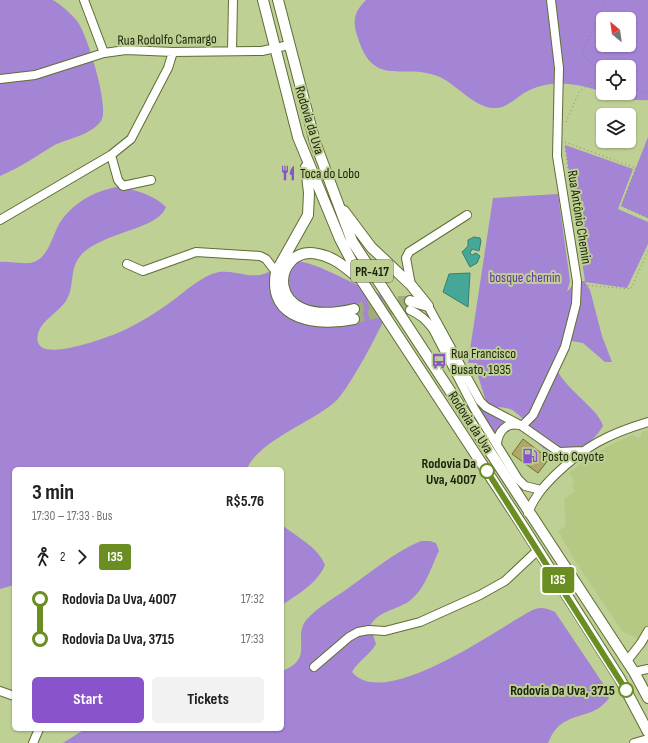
<!DOCTYPE html>
<meta charset="utf-8">
<style>
body{margin:0;font-family:"Sofia Sans Condensed",sans-serif;background:#f2f2f2;color:#202124;height:100vh;display:flex;flex-direction:column;font-size:15px;white-space:nowrap}
*{box-sizing:border-box;margin:0}
p{font-size:13px;color:#757577}
.icon{flex:none;width:22px;height:22px;fill:none;stroke:currentColor;stroke-width:2;stroke-linecap:round;stroke-linejoin:round}
.map{position:relative;flex:1;overflow:hidden}
.sheet{position:absolute;left:12px;top:467px;width:272px;height:264px;display:flex;flex-direction:column;background:#fff;border-radius:6px;box-shadow:0 1px 3px #0004}
.sheet>*{flex:none}
.badge{padding:0 8px;border-radius:3px;font-size:14px;line-height:26px}
.needle{width:26px;rotate:331deg}
.controls{position:absolute;left:596px;top:12px;display:grid;gap:8px}
.controls a{display:grid;place-items:center;width:40px;height:40px;border-radius:6px;background:#fff;box-shadow:0 1px 3px #0004;font-size:20px}
.map>.badge{position:absolute;translate:-50% -50%;box-shadow:0 0 0 2px #fff}
.legs{display:flex;align-items:center;gap:6px;height:44px;padding:0 20px;font-size:13px}
.legs p{margin-inline-start:auto}
.summary{display:flex;align-items:center;justify-content:space-between;height:68px;padding:0 20px}
h1{font-size:22px;font-weight:700;line-height:30px}
.cta{display:flex;gap:8px;margin-top:auto;padding:8px 20px}
.cta a{flex:1;height:46px;border-radius:6px;background:#8953cb;color:#fff;font-size:16px;font-weight:700;line-height:46px;text-align:center}
.cta a+a{background:#f2f2f2;color:#202124}
ul{padding:0 20px;list-style:none}
li{display:flex;align-items:center;gap:14px;height:40px;font-size:15px}
li i{display:grid;place-items:center;width:6px;height:100%;margin:0 5px;background:currentColor}
li i::after{content:'';width:10px;height:10px;margin:-5px;border:3px solid;border-radius:50%;background:#fff}
li p{margin-inline-start:auto}
li:first-child i{background:linear-gradient(#0000 50%,currentColor 0)}
li:last-child i{background:linear-gradient(currentColor 50%,#0000 0)}
.map>svg:first-child{display:block}
</style>
<div class="map">
<svg width="648" height="743" viewBox="0 0 648 743">
<rect width="100%" height="100%" fill="#bed094"/>
<path fill="#b5c985" d="M648,431v213l-26,-13 -48,-72 -16,-28 8,-5 -2,-27 11,-8 -3,-5 2,-6 -5,-7 23,-18 22,-12 19,-8 4,3 4,-1v-5z"/>
<path fill="#a484d5" fill-rule="evenodd" d="M0,0c12,0 42,0 52,0 7,2 24,18 27,24 9,14 31,84 22,97 -11,15 -33,17 -48,25 -18,11 -34,22 -53,30z
M366,0h282v100c-15,1 -27,-2 -41,-7h22v-26h-26v25c-26,-9 -54,-14 -79,1 -9,6 -18,15 -29,15 -19,1 -38,-23 -55,-31 -37,-16 -67,14 -83,-42 -5,-15 -2,-24 9,-35zM603,19h26v26h-26z
M648,137v81l-27,-12z
M565,145l68,24 -15,40 30,13v22l-21,44 -42,-6 5,8 12,46 10,26h-7l-22,-19 -11,-2c-51,24 26,61 31,85 -7,12 -17,20 -30,24 -42,11 -34,-21 -58,-38 -7,-6 -18,-5 -27,-4l-14,-45h-6l25,-165 65,-4 12,87 -3,11 9,-11h9z
M117,187c17,2 37,8 49,20 -8,24 -70,25 -88,52 -8,12 -4,28 -11,40 -7,13 -26,21 -29,35 -8,32 60,6 72,2 19,-7 40,-19 58,-32 15,-10 32,-28 51,-32 14,-2 28,5 41,3 13,-2 21,-13 33,-14 17,-1 49,17 65,24 15,6 31,9 29,28 -8,19 -37,74 -51,88 -23,21 -78,40 -89,68h-233v116l-14,4v-327c10,-1 24,3 34,0 15,-6 18,-25 25,-38 13,-20 34,-33 58,-37z
M480,408l26,12 -12,14z
M282,525c15,12 36,22 43,40 -8,19 -27,29 -43,40z
M421,541h9l6,2 3,8 -2,4c-7,16 -14,37 -29,47 -13,8 -31,10 -38,24l6,18c-6,11 -18,17 -24,28 31,38 138,-38 170,-56 14,-8 18,-11 33,-4l49,73 5,13c-13,19 -32,14 -49,27 -6,5 -9,11 -12,18h-485l22,-14h197v-58c34,-13 9,-33 25,-52 11,-12 27,-21 40,-30 23,-16 47,-37 74,-48z"/>
<path fill="#45a798" stroke="#397f6e" d="M474,237l6,1 1,3 -2,10 -7,-2 -2,4 2,2 4,-2 4,3 -3,7 -7,4 -8,-15 6,-6v-6z
M470,273l-2,34 -25,-15 6,-18z"/>
<path fill="#b0a86b" stroke="#746c2f" d="M523,439l26,20 -11,14 -26,-19z"/>
<g fill="none" stroke-linecap="round" stroke-linejoin="round">
<path stroke="#9ead79" stroke-width="10" stroke-dasharray="10 5" stroke-linecap="butt" d="M354,309l30,-8h26
M354,319l35,-9h21"/>
<g stroke="#5e6d35" stroke-width="10">
<path id="minor" d="M84,0l20,53
M232,51l1,-51
M0,79l35,-4 69,-22 22,-3 47,2 89,-1 27,-6
M111,155l7,25 5,6 28,-6
M0,220l111,-65 20,-16 37,-71 5,-16
M127,264l16,7 53,-19 64,4 6,3 10,13
M411,285l-5,-27 3,-6 58,-37
M428,306l52,95 6,6 36,19 37,26 24,-1
M410,310c11,5 16,10 23,19l41,79 44,71 7,7 16,4
M522,426l11,-11 32,-68 11,-43 1,-23 -20,-125 2,-88 -8,-68
M497,444c1,-12 9,-22 22,-19
M528,513c6,-16 15,-26 27,-38 30,-29 53,-41 93,-53
M627,661l14,-18 7,-12
M314,667l35,-30 9,-5 11,-2 16,1 35,-9 60,-27 25,-14 33,-31
M634,672l14,-3
M0,691l14,5
M33,743l6,-14
M634,743l14,-4"/>
</g>
<g stroke="#5e6d35" stroke-width="12">
<path id="major" d="M263,0l35,137 42,102 22,42 162,247 96,151 28,53
M278,0l37,142 37,99 282,431 14,26
M306,167l3,26 -1,22 -32,57c-9,50 44,54 78,47
M344,211l27,36 40,38 17,21
M410,301l18,5
M354,309c-94,23 -82,-66 -36,-55 16,3 27,13 39,23"/>
</g>
<path stroke="#839062" stroke-width="1" stroke-dasharray="1 3" stroke-linecap="butt" d="M603,74l-21,-20 24,-54
M629,88l19,5
M566,122l13,-30 24,-18
M565,142l71,26 -15,38 27,12
M565,147l10,70
M584,285l47,4 17,-38"/>
<use href="#minor" stroke="#fff" stroke-width="8"/>
<use href="#major" stroke="#fff" stroke-width="10"/>
</g>
<g fill="none" stroke-linecap="round" stroke-linejoin="round">
<g stroke="#fff" stroke-width="9">
<path id="line-1" d="M487,471l139,219"/>
</g>
<use href="#line-1" stroke="#6b8e23" stroke-width="6"/>
</g>
<defs>
<g id="restaurant-bare" transform="scale(1.2)"><path d="M-5-6h1v4h1v-4h1v4h1v-4h1v5L-1.5 .5V6h-2V.5L-5-1ZM5-6V6H3V1.5H1.5Q1.5-4 5-6Z" fill="#8953cb" stroke="#bed094" stroke-width="2.5" paint-order="stroke"/></g>
<g id="bus-bare" transform="scale(1.2)"><path d="M-5-6H5V4H4V6H2V4H-2V6H-4V4H-5ZM-3.5-4V0h7V-4ZM-3.5 1.2v1.5H-2V1.2ZM2 1.2v1.5H3.5V1.2Z" fill="#8953cb" stroke="#bed094" stroke-width="2.5" paint-order="stroke"/></g>
<g id="fuel-bare" transform="scale(1.2)"><path d="M-5.5-6h7V0h2V4h1.3V-2.5L3-4.5l.8-.8L6-3V5H2.5V1h-1V6h-7ZM-4.2-4.7v3.2H.2V-4.7Z" fill="#8953cb" stroke="#bed094" stroke-width="2.5" paint-order="stroke"/></g>
</defs>
<g fill-rule="evenodd">
<use href="#restaurant-bare" x="288" y="173"/>
<use href="#bus-bare" x="439" y="361"/>
<use href="#fuel-bare" x="530" y="456"/>
</g>
<g fill="#fff" stroke="#6b8e23" stroke-width="2">
<circle cx="487" cy="471" r="7"/>
<circle cx="626" cy="690" r="7"/>
</g>
<g text-anchor="middle" stroke-width="4" stroke-linejoin="round" paint-order="stroke">
<rect fill="#bed094" stroke="#4d5734" stroke-width="1" x="351" y="260" width="42" height="22" rx="3"/>
<g font-size="13" font-weight="bold" fill="#1d230b">
<text x="372" y="276">PR-417</text>
</g>
<g font-size="14" fill="#1d230b" stroke="#bed094">
<text transform="translate(167 39) rotate(-1)" y="5">Rua Rodolfo Camargo</text>
<text transform="translate(310 120) rotate(73)" y="5">Rodovia da Uva</text>
<text transform="translate(580 217) rotate(81)" y="5">Rua Antônio Chemin</text>
<text transform="translate(471 422) rotate(57)" y="5">Rodovia da Uva</text>
</g>
<g font-size="14" fill="#1d230b" stroke="#bed094" text-anchor="start">
<text x="300" y="178">Toca do Lobo</text>
<text x="451" y="358">Rua Francisco<tspan x="451" dy="16">Busato, 1935</tspan></text>
<text x="542" y="461">Posto Coyote</text>
</g>
<g font-size="14" fill="#6c30ac" stroke="#bed094">
<text x="525" y="282">bosque chemin</text>
</g>
<g font-size="14" font-weight="bold" fill="#1d230b" stroke="#bed094" text-anchor="end">
<text x="476" y="468">Rodovia Da<tspan x="476" dy="16">Uva, 4007</tspan></text>
<text x="615" y="695">Rodovia Da Uva, 3715</text>
</g>
</g>
</svg>
<div class="controls">
<a><svg class="needle" viewBox="-14 -14 28 28"><path d="M0-13l5 13h-10z" fill="#e53935"/><path d="M0 13l5-13h-10z" fill="#757577"/></svg></a>
<a><svg class="icon" aria-label="locate" viewBox="0 0 24 24"><circle cx="12" cy="12" r="6"/><path d="M12 2v4M12 18v4M2 12h4M18 12h4"/></svg></a>
<a><svg class="icon" aria-label="layers" viewBox="0 0 24 24"><path d="M12 4l9 5-9 5-9-5zM3 14l9 5 9-5"/></svg></a>
</div>
<b class="badge" style="left:558px;top:580px;background:#6b8e23;color:#fff">I35</b>
<section class="sheet">
<div class="summary"><div><h1>3 min</h1><p>17:30 – 17:33 · Bus</p></div><b>R$5.76</b></div>
<div class="legs"><svg class="icon" aria-label="walk" viewBox="0 0 24 24"><circle cx="13" cy="4" r="2"/><path d="M13 8l-2 6 4 7M11 14l-3 7M7 12l3-4h3l4 4"/></svg>2<svg class="icon" aria-label="forward" viewBox="0 0 24 24"><path d="M9 5l7 7-7 7"/></svg><b class="badge" style="background:#6b8e23;color:#fff">I35</b></div>
<ul>
<li><i style="color:#6b8e23"></i><b>Rodovia Da Uva, 4007</b><p>17:32</p></li>
<li><i style="color:#6b8e23"></i><b>Rodovia Da Uva, 3715</b><p>17:33</p></li>
</ul>
<div class="cta"><a>Start</a><a>Tickets</a></div>
</section>
</div>
